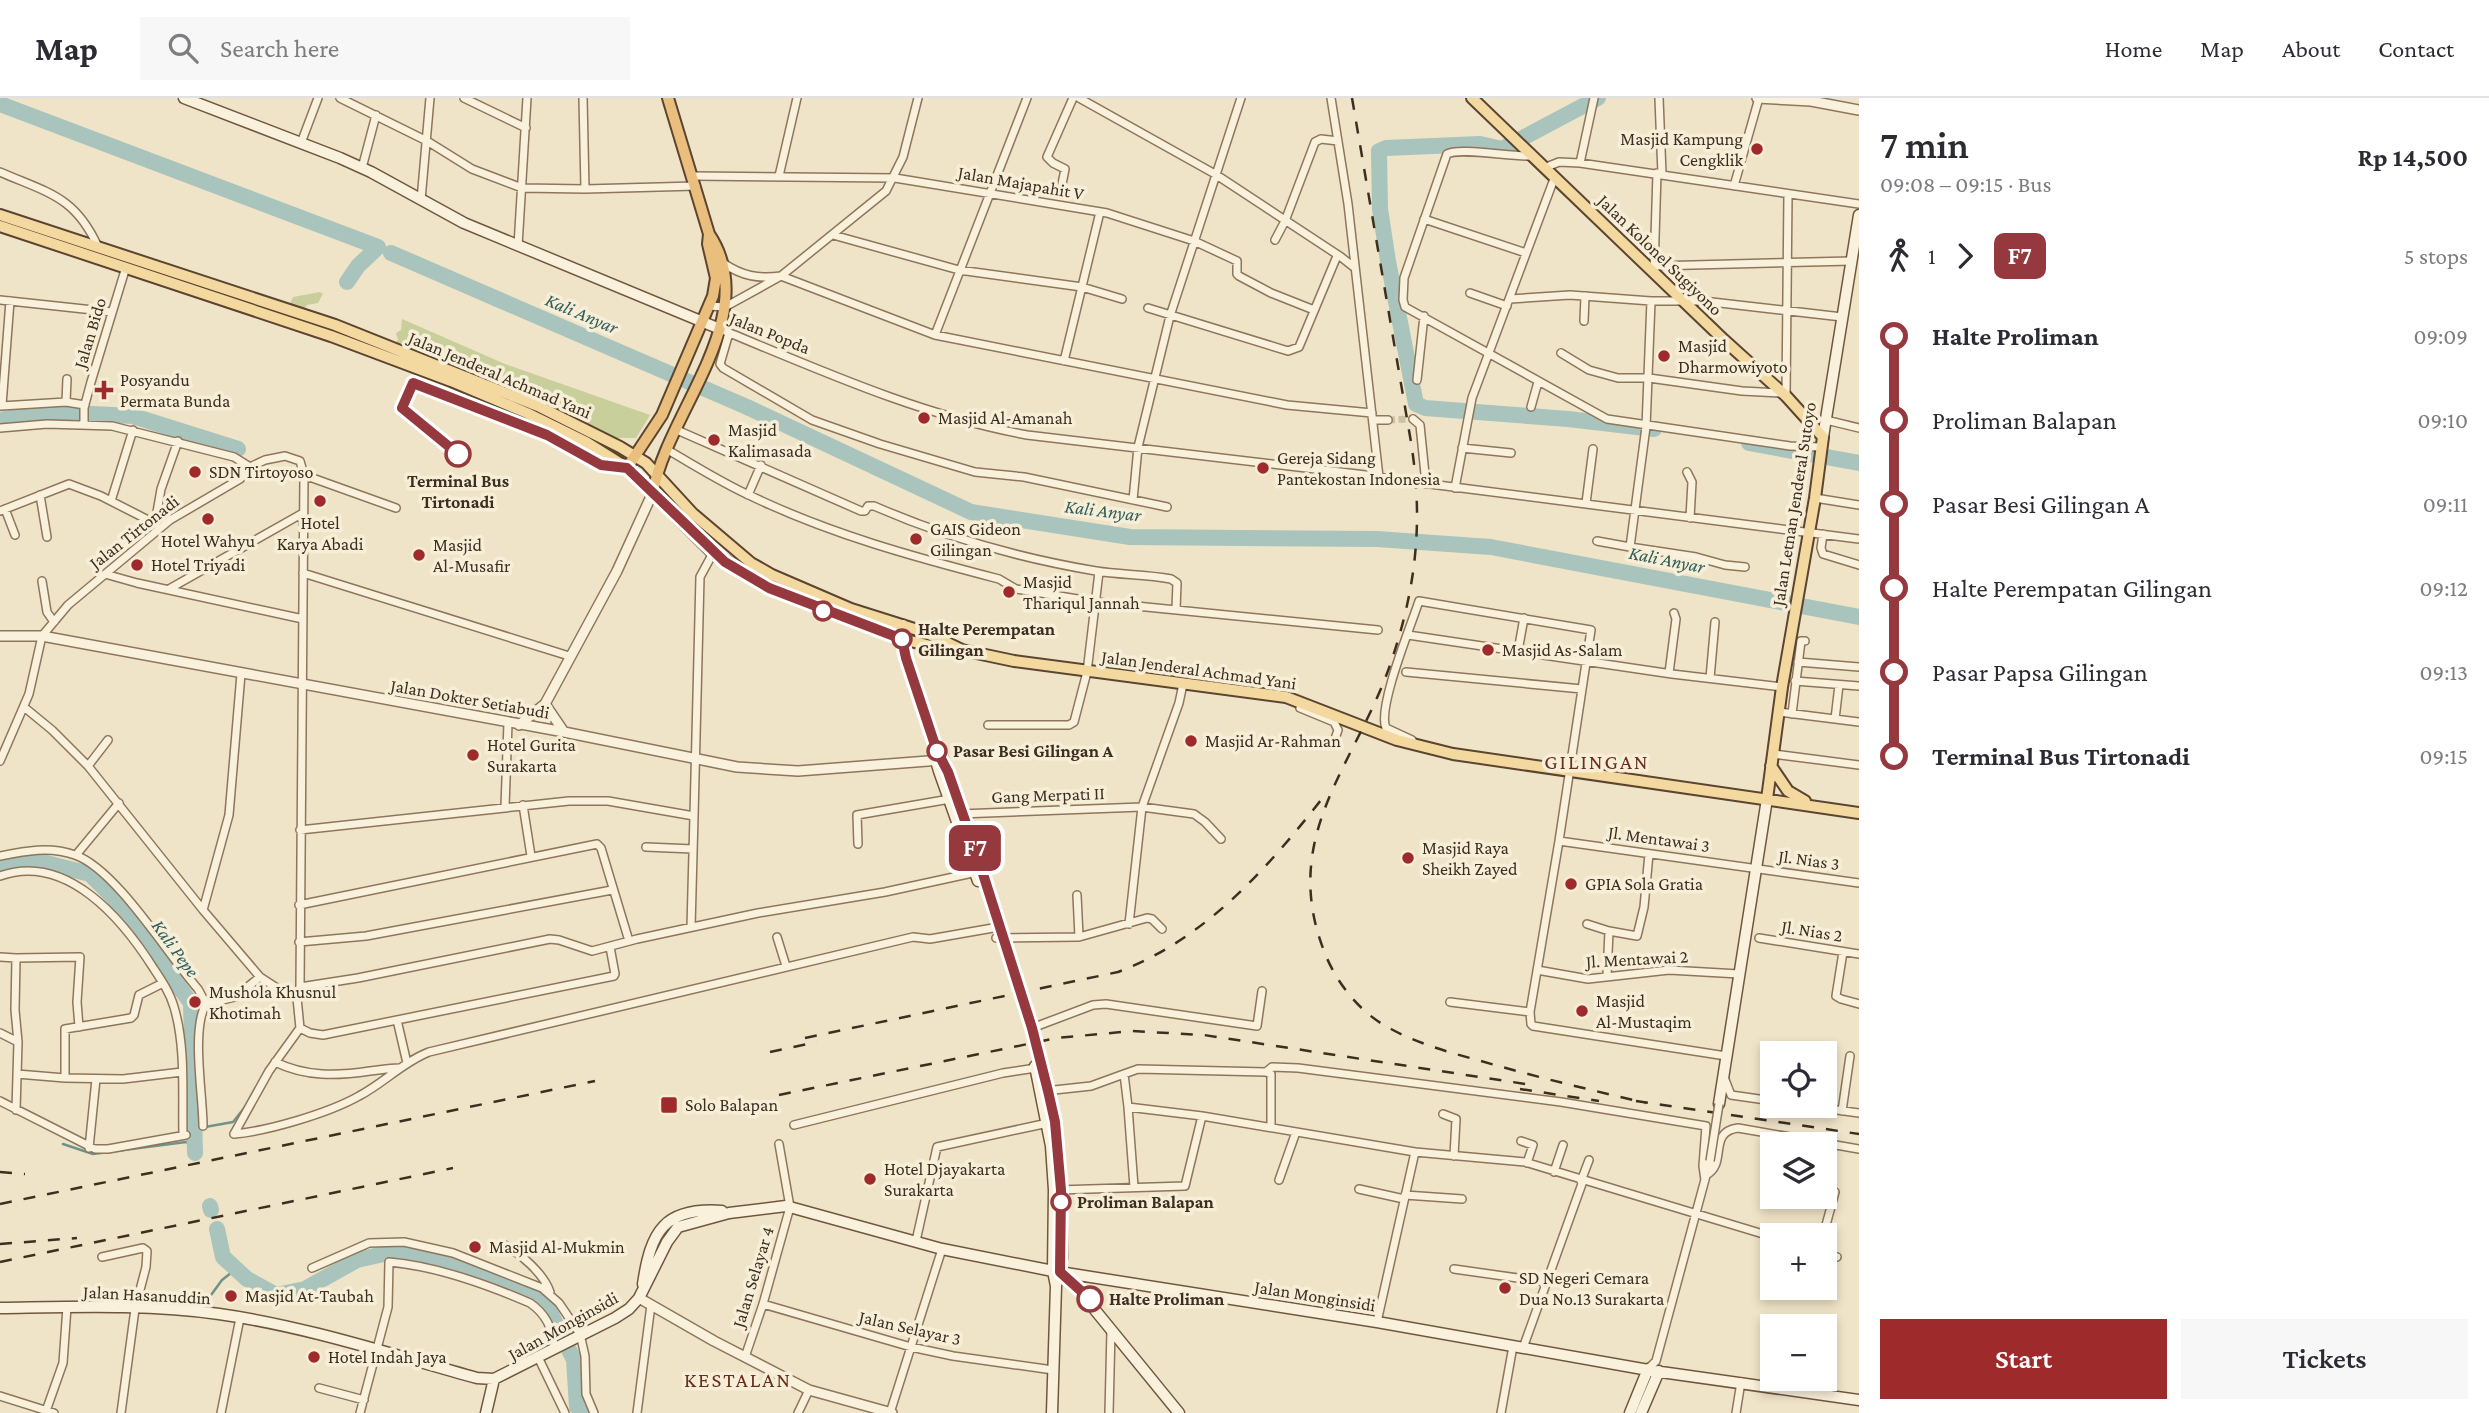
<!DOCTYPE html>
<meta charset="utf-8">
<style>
body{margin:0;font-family:"Crimson Pro",serif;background:#f7f7f7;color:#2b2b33;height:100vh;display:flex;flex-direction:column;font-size:26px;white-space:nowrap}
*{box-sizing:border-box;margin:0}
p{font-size:23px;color:#7c7c81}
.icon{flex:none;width:38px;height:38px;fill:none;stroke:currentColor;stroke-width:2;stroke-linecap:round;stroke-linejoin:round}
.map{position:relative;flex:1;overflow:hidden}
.details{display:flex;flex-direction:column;background:#fff;width:630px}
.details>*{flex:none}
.badge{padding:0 14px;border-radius:10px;font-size:24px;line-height:46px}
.tools{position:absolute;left:1760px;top:943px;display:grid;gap:14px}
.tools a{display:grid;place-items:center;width:77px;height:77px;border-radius:0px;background:#fff;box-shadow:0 4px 10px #0003;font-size:35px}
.map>.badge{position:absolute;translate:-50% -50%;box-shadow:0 0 0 4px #fff}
.legs{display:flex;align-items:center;gap:10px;height:77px;padding:0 21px;font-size:23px}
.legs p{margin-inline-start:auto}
.headline{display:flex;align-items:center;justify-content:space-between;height:119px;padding:0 21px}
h1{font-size:38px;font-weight:600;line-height:52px}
.button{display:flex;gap:14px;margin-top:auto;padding:14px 21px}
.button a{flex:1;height:80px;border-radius:0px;background:#9e2a2b;color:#fff;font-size:28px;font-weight:600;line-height:80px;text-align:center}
.button a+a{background:#f7f7f7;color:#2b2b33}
ul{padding:0 21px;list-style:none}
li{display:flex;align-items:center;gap:24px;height:84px;font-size:26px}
li i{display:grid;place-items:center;width:10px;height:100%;margin:0 9px;background:currentColor}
li i::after{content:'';width:18px;height:18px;margin:-9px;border:5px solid;border-radius:50%;background:#fff}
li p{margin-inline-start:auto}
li:first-child i{background:linear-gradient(#0000 50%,currentColor 0)}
li:last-child i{background:linear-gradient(currentColor 50%,#0000 0)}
header{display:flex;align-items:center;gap:42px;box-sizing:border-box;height:98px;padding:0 35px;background:#fff;border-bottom:2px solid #e1e1e2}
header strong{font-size:33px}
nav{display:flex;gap:38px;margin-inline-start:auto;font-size:24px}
.search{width:490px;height:63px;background:#f7f7f7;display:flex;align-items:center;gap:18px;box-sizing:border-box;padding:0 24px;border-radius:0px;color:#7c7c81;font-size:26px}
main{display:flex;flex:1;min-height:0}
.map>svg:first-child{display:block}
</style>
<header>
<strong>Map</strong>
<div class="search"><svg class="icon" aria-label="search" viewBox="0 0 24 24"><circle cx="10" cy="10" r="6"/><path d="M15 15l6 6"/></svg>Search here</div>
<nav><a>Home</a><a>Map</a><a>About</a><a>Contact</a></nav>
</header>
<main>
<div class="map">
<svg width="1859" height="1315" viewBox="0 0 1859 1315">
<rect width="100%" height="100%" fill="#f0e4c8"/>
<path fill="#c9cf9b" d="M320,194l3,2 -5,9 -11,2 -3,5 -15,-4 4,-9z
M402,221l103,45 145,51 -14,23h-19l-223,-94 4,-4 -2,-7 5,-3z"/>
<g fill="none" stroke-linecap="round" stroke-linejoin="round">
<path stroke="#6f938a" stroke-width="2.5" d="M194,1031l39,-7 12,-15
M63,1046l30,10 93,-12 8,3
M203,1208l19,-26 14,-11"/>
<path stroke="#a9c4bc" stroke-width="16" d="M1598,0l-96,51 -22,-5 -94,4 -7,3 1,58 8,52 28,143 9,4 143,11 86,10
M0,6l378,143 -20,19 -11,16
M391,155l356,154 224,105 159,25 247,2 114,8 368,70
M0,322l16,-3 57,-4 60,3 105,33
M1749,345l110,20
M0,765l30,-4 60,15 22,22 79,107 4,150
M210,1108l1,4
M217,1131l6,28 24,22 29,16 29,-6 52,-29 40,-9 48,11 100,40 29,58 3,47 5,6"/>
<path stroke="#ccc0a6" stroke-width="7" stroke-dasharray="7 3.5" stroke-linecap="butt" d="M1388,322l25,-1"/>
<g stroke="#8d765c" stroke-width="10">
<path id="minor" d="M340,0l87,43 45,28 50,19 63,1 111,-3
M464,0l62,30
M583,0l2,91
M1079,0l136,76 126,83 14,11
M1331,0l17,106 31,273
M1659,0l3,76
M301,45l17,-45
M1532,58c-20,1 -73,-9 -85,-2l-43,124 -1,22 2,7 202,112 183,27 32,1
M1580,65l14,-65
M362,70l14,-53
M1544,70l15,-6 21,1 279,41
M0,74c48,21 75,24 98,75
M693,78l202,2 212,35 87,28 43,20v13l2,2 32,17 43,17
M779,78l18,-78
M1062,86l3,-15 -12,-6 -6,-6 26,-59
M1734,88l25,-88
M421,102l9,-102
M1424,121l102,34
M833,137l126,35 123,17 40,12
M1275,142l10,-19 30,-79 6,-3 17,2
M518,148l9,-148
M723,165c19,13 35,16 58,13l154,59 352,70 85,8
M1654,168l198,-5
M1654,172l3,-97
M1470,195l37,13
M1510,201l60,-4 81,6h52l139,16
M0,202l112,12
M709,208l16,1 56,-31 105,-85 17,-34 15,-59
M1148,210l140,43 11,-4 38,-91
M1584,223l1,-25
M720,231c100,41 199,86 307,106l364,43
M729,235l-9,31 3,4 89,52 68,24 95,28 49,5 143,30
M935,237l92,-237
M1561,255l28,17 29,8h31l93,13 39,2
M1064,263l36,-149
M1417,282l7,-64
M1786,297l2,-201
M66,304l1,-23
M2,307l8,-104
M1,308l65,-4 19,3
M1531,309l7,-25
M1413,321l7,6 6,59
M1373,322h15
M1826,322l33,8
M84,326v-16l7,-26 35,-115
M0,330l47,-4 65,2 122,31 16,10
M677,332l184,81h4l3,-5h6c71,31 145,52 222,65 25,4 50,3 75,8l6,4 -1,26
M1462,350l49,5
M666,351c28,16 56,34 85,47 79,38 163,61 248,83l17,10 80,13 282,28
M1687,374l5,10 -2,36
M304,377l92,33
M1422,385l437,56
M1455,390l17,-90 82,-219
M40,397l7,42
M748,397l13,-30
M1815,400l44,7
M1133,402l5,-53 32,-131 71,-218
M111,403l22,-71
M1586,405l7,-54
M5,411l10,26
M0,413l69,-27 32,12 53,27
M155,426l6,-35 17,-48
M1823,436l-2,14 2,6 36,11
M1597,443l33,6 16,-120 5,-126
M1630,449l66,10 29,8 20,2
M303,475l266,83
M105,476l32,9 166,36
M42,483l5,31 7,10
M169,491l134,-76
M1408,537l264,39 110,13
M1518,553l6,-33
M1798,564l61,5
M1406,574l176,17
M1669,575l7,-54 -2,-6
M1710,580l5,-56
M1795,583l64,5
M24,609l28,23 36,36 115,144 57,67 26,17 11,4 3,30 -31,43 -35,63
M1300,610l34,14 4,8 -5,15
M1779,614l80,10
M1792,616l9,-73h4
M1835,621l4,-34
M988,627h81l5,-3 13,-50 12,-100
M1412,642l-26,-12c-9,-20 25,-102 33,-127l172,29 -32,211 -29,171 1,12 2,2 193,30
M1773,656l86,11
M0,663l29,-67 13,-58 26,-31 102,-85 70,-41 10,-12 15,-7 20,-4 15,5 4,14 -4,512 -3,11
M88,668l20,-26
M523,707l8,51
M505,709l3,-84
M960,716l182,-7 52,7 11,8 16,17
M694,718l6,-239 13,-24
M300,732l269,-29h39l86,15 -3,111
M1559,743l300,42
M858,746l-1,-29 93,-16
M646,749l47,2
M76,757l43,-52
M0,758c25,-5 50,-10 75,-1 41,14 93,100 123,134l8,15c-15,25 -3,91 -3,122
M0,778c67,-24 123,44 154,93 8,12 16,24 20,38 12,40 8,86 9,128
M1077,797l2,42
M299,807l298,-61 4,4 28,93
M203,812l26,-95 12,-141
M1129,826l13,-117 37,-104 4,-19
M1587,826l22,7 28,5 7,-29 5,-53
M777,839l9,29
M996,840l83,-1 68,-19 5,1 10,10
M1759,840l100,16
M299,844l67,-6 246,-46
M1843,854l-7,44 5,3 18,5
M0,859l16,1 -1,52 3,32
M16,860l64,-1 -3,45 2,25
M1537,872l51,9 81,-9 70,4
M1607,878l2,-45
M300,889l58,-9 192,-39 9,1 33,11 45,-12 121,-26 127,-21 92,-20
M1450,904l80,10
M206,906l29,-7 25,-20
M397,922l10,43
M300,930l10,5 13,2 291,-59 1,-2 -5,-27
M1032,930l61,-23 13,-1 151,22 5,-35
M0,935l18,9 -2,68
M1818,956l2,-8
M275,964c31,15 62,14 95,9 10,-1 19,-3 29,-3
M1266,974l5,2v53
M17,976l48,4 58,1 59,-7
M1124,976l14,-5 128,3 6,-5 26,1 263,34 145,24 -3,40 2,14
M1724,979l7,18 42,6
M65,980v-49l66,-11 3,-3 5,-20 24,-12
M1045,993l46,-5 33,-12 4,33 74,9 213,36 -38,170
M0,1003l95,48h13l78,-14
M1808,1008l51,7
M1128,1009l6,80
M1842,1013l8,-55
M1443,1016l13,5 -2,37
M794,1027l209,-52 33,-5
M234,1036c34,-3 95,-21 125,-38 25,-13 44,-34 70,-44l484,-115 17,2 63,-11
M1521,1043l12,4 -6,18
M89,1050l7,-69
M1415,1054l110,10 248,75
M1554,1074l9,-27
M1706,1077c22,-11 1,-43 32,-47l121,21
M1279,1082l17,-48
M1581,1083l8,-21
M1359,1091l45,10
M1058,1092l127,-4 17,-70
M1405,1097l57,4
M1823,1138l12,-44
M916,1143l21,-94 111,-24
M505,1147c16,9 39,29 45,47
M1825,1156l12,3
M102,1159l41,-9 4,3 -1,16 -11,42 -14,104
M312,1170l57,-25 35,-1 49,11 89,35 17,15 21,31 5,22 1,38 8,19
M1454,1171l92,13
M763,1206l148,43 42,9 100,14
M1523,1250l60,-167
M538,1259l27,56
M745,1259l18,-53 27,-97 -11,-63
M1648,1271l8,-8 54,-200
M319,1290l45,12
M0,1298l54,17
M46,1313l17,-48 4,-56
M221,1315l19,-95
M360,1315l28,-106 1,-45c48,4 97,22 141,41 16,11 23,25 24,44
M637,1315l14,-108
M798,1315l11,-23
M890,1315l52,-164
M1109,1315l2,-83
M1501,1315l12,-67
M1736,1315l5,-31"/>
</g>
<g stroke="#8d765c" stroke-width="12">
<path id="tertiary" d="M1757,0l54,3 48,9
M0,538h42l522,96 173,35 61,4 143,-11
M545,606l19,28
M519,627l26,-21 72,-133 36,-79
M639,1200l75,43 95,49 83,23"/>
</g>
<g stroke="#6f573f" stroke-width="13">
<path id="secondary" d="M184,0l156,60 31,14 93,51 256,106
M1823,339l36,-222
M903,527l-1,18 4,15 31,93 6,8 20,55 69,214 16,63 7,31 6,68 1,68 -6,28
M937,653l-1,10 3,10 39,110
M1035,968l16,80 3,44 -1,81 3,15 -4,127
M1719,1006l48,-305
M1061,1174l31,30 3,8 84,103
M643,1186c8,-53 21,-77 79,-73
M0,1210c72,-1 147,-4 219,6 86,12 174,41 258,64l17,1 121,-61 14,-9 10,-11 28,-56 11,-15 51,-14 57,-7 156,43 111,22 324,51 277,49 205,29
M486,1315l8,-34
M1630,1315l18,-44
M1641,1315l18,-42"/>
</g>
<g stroke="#5b4430" stroke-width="14">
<path id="primary" d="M1472,0l252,242 62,56 37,41 -8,61 -33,189 -15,112
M0,117l335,110 203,81 82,41 26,16 46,50 59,50 21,12 79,34 76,24 35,17 52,11 272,36 111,43 56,14 406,59
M0,128l331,110 120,45 76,32 59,29 43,27 84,84 56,35 133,51 29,7 13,-3
M1771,668l17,25 17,10"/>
</g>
<g stroke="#5b4430" stroke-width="14">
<path id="trunk" d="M627,370l35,-53 51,-119 3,-18 -8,-34 1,-10 -41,-136
M653,394c14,-80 111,-176 56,-258"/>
</g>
<use href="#minor" stroke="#faf1dc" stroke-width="7"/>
<use href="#tertiary" stroke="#faf1dc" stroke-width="9"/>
<use href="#secondary" stroke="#faf1dc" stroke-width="10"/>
<use href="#primary" stroke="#f3d9a0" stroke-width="10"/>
<use href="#trunk" stroke="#eabe7c" stroke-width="10"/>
<path stroke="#3d2e20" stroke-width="2.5" stroke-dasharray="12 12" stroke-linecap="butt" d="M1352,0l59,344c12,76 6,141 -18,214 -33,105 -115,176 -69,295 12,32 37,63 67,78 28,15 60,24 90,32 55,16 110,29 165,42
M805,940l313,-66c86,-32 148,-102 203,-172
M770,954l47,-10
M1520,991l79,12
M779,997l278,-57 75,-7 72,4 328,50
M1636,1003l223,33
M0,1074l25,2
M0,1106l595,-123
M0,1146l77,-6
M0,1164l453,-94"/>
<g stroke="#8d765c" stroke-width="10" stroke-linecap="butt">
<path id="minor-bridge" d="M1710,1063l9,-57"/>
</g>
<use href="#minor-bridge" stroke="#faf1dc" stroke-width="7"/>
</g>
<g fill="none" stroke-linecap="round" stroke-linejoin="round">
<g stroke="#fff" stroke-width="16">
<path id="line-1" d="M458,356l-56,-46 11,-25 134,52 54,30 26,3 98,94 44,26 133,51 4,19 31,93 11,21 29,83 55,173 16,63 7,31 6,68 -1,82 30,27"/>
</g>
<use href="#line-1" stroke="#96393f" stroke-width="10"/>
</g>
<g fill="#9e2a2b" stroke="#f7eed8" stroke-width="2.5">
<circle cx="1757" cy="51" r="7"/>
<circle cx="1664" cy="258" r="7"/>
<path d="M100.5 281.5h7v7h7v7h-7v7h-7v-7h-7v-7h7z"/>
<circle cx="924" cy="320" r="7"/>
<circle cx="714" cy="342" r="7"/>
<circle cx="1263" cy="370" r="7"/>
<circle cx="195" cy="374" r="7"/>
<circle cx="320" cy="403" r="7"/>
<circle cx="208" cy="421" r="7"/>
<circle cx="916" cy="441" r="7"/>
<circle cx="419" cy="457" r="7"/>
<circle cx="137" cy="467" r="7"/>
<circle cx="1009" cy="494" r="7"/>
<circle cx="1488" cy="552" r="7"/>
<circle cx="1191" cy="643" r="7"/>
<circle cx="473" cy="657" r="7"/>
<circle cx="1408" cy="760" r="7"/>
<circle cx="1571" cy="786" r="7"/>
<circle cx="195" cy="904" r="7"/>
<circle cx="1582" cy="913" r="7"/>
<rect x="660" y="998" width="18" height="18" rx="3.5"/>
<circle cx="870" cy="1081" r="7"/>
<circle cx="475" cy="1149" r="7"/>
<circle cx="1505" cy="1190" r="7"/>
<circle cx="231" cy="1198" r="7"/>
<circle cx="314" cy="1259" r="7"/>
</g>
<g fill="#fff" stroke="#96393f" stroke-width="3.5">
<circle cx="458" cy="356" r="12"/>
<circle cx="823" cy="513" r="9"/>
<circle cx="902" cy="541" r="9"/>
<circle cx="937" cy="653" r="9"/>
<circle cx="1061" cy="1104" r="9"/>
<circle cx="1090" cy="1201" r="12"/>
</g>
<g text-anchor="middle" stroke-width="7" stroke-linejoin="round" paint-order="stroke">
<g font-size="18" fill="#3d2e20" stroke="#f7eed8" text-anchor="start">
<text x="1743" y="47" text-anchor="end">Masjid Kampung<tspan x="1743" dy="21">Cengklik</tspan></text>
<text x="1678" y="254">Masjid<tspan x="1678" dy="21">Dharmowiyoto</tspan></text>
<text x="120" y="288">Posyandu<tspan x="120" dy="21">Permata Bunda</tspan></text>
<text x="938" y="326">Masjid Al-Amanah</text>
<text x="728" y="338">Masjid<tspan x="728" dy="21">Kalimasada</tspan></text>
<text x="1277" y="366">Gereja Sidang<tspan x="1277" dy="21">Pantekostan Indonesia</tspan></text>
<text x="209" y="380">SDN Tirtoyoso</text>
<text x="320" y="431" text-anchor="middle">Hotel<tspan x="320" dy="21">Karya Abadi</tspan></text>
<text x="930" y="437">GAIS Gideon<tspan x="930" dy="21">Gilingan</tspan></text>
<text x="208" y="449" text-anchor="middle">Hotel Wahyu</text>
<text x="433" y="453">Masjid<tspan x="433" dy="21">Al-Musafir</tspan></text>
<text x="151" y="473">Hotel Triyadi</text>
<text x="1023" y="490">Masjid<tspan x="1023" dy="21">Thariqul Jannah</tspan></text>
<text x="1502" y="558">Masjid As-Salam</text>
<text x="1205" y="649">Masjid Ar-Rahman</text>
<text x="487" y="653">Hotel Gurita<tspan x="487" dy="21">Surakarta</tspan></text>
<text x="1422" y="756">Masjid Raya<tspan x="1422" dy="21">Sheikh Zayed</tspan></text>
<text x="1585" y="792">GPIA Sola Gratia</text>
<text x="209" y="900">Mushola Khusnul<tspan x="209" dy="21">Khotimah</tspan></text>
<text x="1596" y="909">Masjid<tspan x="1596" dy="21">Al-Mustaqim</tspan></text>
<text x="685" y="1013">Solo Balapan</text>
<text x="884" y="1077">Hotel Djayakarta<tspan x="884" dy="21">Surakarta</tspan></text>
<text x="489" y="1155">Masjid Al-Mukmin</text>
<text x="1519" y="1186">SD Negeri Cemara<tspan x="1519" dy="21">Dua No.13 Surakarta</tspan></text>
<text x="245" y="1204">Masjid At-Taubah</text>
<text x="328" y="1265">Hotel Indah Jaya</text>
</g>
<g font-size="18" fill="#3d2e20" stroke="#f7eed8">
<text transform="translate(1021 85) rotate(10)" y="6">Jalan Majapahit V</text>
<text transform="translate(1660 157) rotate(44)" y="6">Jalan Kolonel Sugiyono</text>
<text transform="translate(90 235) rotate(-73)" y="6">Jalan Bido</text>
<text transform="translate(770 235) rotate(22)" y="6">Jalan Popda</text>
<text transform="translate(500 277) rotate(23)" y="6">Jalan Jenderal Achmad Yani</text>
<text transform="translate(1794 406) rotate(-81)" y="6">Jalan Letnan Jenderal Sutoyo</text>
<text transform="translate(134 434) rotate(-38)" y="6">Jalan Tirtonadi</text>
<text transform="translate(1199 572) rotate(8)" y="6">Jalan Jenderal Achmad Yani</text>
<text transform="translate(470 601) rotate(10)" y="6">Jalan Dokter Setiabudi</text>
<text transform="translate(1048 697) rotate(-2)" y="6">Gang Merpati II</text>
<text transform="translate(1659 741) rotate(8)" y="6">Jl. Mentawai 3</text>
<text transform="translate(1809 762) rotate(8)" y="6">Jl. Nias 3</text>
<text transform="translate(1812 833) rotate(9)" y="6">Jl. Nias 2</text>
<text transform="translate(1637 861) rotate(-3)" y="6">Jl. Mentawai 2</text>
<text transform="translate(753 1179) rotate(-73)" y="6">Jalan Selayar 4</text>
<text transform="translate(147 1197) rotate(3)" y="6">Jalan Hasanuddin</text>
<text transform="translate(1315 1198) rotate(9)" y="6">Jalan Monginsidi</text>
<text transform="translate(563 1228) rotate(-29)" y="6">Jalan Monginsidi</text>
<text transform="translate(910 1230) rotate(13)" y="6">Jalan Selayar 3</text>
</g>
<g font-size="18" font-weight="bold" fill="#3d2e20" stroke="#f7eed8" text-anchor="start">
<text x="458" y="389" text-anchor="middle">Terminal Bus<tspan x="458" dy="21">Tirtonadi</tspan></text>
<text x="918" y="537">Halte Perempatan<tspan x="918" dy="21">Gilingan</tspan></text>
<text x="953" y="659">Pasar Besi Gilingan A</text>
<text x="1077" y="1110">Proliman Balapan</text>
<text x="1109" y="1207">Halte Proliman</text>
</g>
<g font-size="19" font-style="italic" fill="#2f5d5a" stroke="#f7eed8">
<text transform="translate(582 215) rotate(23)" y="7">Kali Anyar</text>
<text transform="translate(1103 412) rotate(7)" y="7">Kali Anyar</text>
<text transform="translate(1667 461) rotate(11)" y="7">Kali Anyar</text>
<text transform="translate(176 850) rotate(54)" y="7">Kali Pepe</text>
</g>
<g font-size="21" letter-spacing="2" fill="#6b2e1e" stroke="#f7eed8">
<text x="1597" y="671">GILINGAN</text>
<text x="738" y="1289">KESTALAN</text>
</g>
</g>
</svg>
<div class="tools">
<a><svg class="icon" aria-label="locate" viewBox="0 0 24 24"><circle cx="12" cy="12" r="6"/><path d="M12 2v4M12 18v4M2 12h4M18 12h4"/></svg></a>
<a><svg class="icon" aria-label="layers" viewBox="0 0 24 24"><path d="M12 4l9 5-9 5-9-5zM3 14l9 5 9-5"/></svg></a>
<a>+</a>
<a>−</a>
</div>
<b class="badge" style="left:975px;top:750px;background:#96393f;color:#fff">F7</b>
</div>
<section class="details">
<div class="headline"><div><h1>7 min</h1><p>09:08 – 09:15 · Bus</p></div><b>Rp 14,500</b></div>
<div class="legs"><svg class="icon" aria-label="walk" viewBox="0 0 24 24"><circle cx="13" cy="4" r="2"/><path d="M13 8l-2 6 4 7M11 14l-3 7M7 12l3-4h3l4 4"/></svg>1<svg class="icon" aria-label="forward" viewBox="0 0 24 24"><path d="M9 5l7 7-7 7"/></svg><b class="badge" style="background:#96393f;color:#fff">F7</b><p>5 stops</p></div>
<ul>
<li><i style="color:#96393f"></i><b>Halte Proliman</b><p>09:09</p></li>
<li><i style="color:#96393f"></i><span>Proliman Balapan</span><p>09:10</p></li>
<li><i style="color:#96393f"></i><span>Pasar Besi Gilingan A</span><p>09:11</p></li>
<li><i style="color:#96393f"></i><span>Halte Perempatan Gilingan</span><p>09:12</p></li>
<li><i style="color:#96393f"></i><span>Pasar Papsa Gilingan</span><p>09:13</p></li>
<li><i style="color:#96393f"></i><b>Terminal Bus Tirtonadi</b><p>09:15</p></li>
</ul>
<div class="button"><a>Start</a><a>Tickets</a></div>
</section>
</main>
